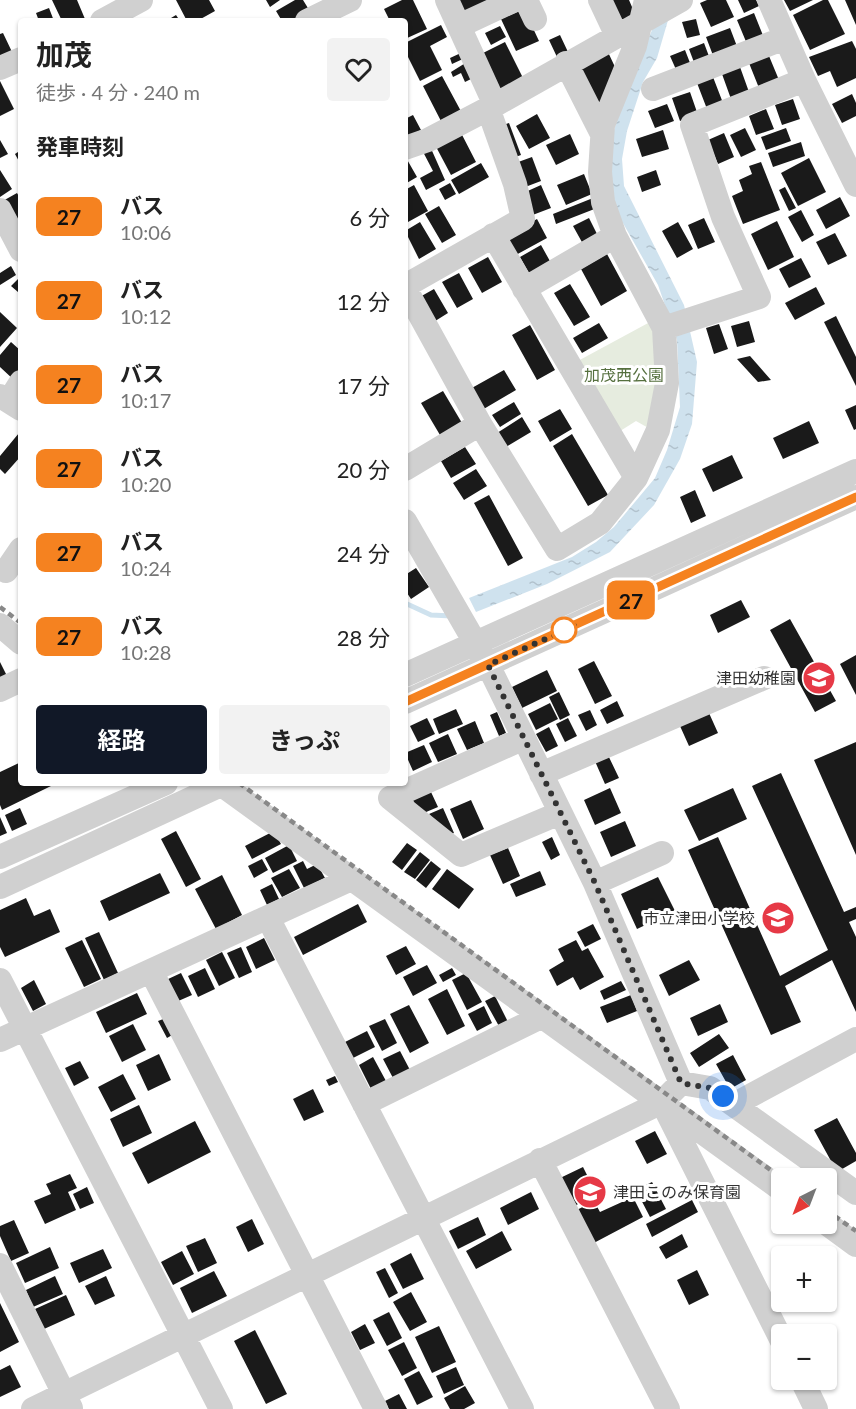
<!DOCTYPE html>
<html lang="ja">
<meta charset="utf-8">
<style>
body{margin:0;font-family:Lato,"Noto Sans JP",sans-serif;background:#f2f2f2;color:#222;height:100vh;display:flex;flex-direction:column;font-size:22px;white-space:nowrap}
*{box-sizing:border-box;margin:0}
p{font-size:20px;color:#767676}
.icon{flex:none;width:33px;height:33px;fill:none;stroke:currentColor;stroke-width:2;stroke-linecap:round;stroke-linejoin:round}
.map{position:relative;flex:1;overflow:hidden}
.sheet{position:absolute;left:18px;top:18px;width:390px;height:768px;display:flex;flex-direction:column;background:#fff;border-radius:6px;box-shadow:0 2px 4px #0004}
.sheet>*{flex:none}
.badge{padding:0 12px;border-radius:9px;font-size:21px;line-height:39px}
.needle{width:39px;rotate:222deg}
.buttons{position:absolute;left:771px;top:1168px;display:grid;gap:12px}
.buttons a{display:grid;place-items:center;width:66px;height:66px;border-radius:6px;background:#fff;box-shadow:0 2px 4px #0004;font-size:30px}
.you{position:absolute;width:30px;height:30px;margin:-15px;border:4px solid #fff;border-radius:50%;background:#1a73e8;box-shadow:0 0 0 9px #1a73e833}
.map>.badge{position:absolute;translate:-50% -50%;box-shadow:0 0 0 3px #fff}
h2{padding:0 18px;font-size:22px;line-height:54px}
.round{display:grid;place-items:center;flex:none;width:63px;height:63px;border-radius:6px;background:#f2f2f2}
.headline{display:flex;align-items:center;justify-content:space-between;height:102px;padding:0 18px}
h1{font-size:28px;font-weight:700;line-height:45px}
.cta{display:flex;gap:12px;margin-top:auto;padding:12px 18px}
.cta a{flex:1;height:69px;border-radius:6px;background:#111827;color:#fff;font-size:24px;font-weight:700;line-height:69px;text-align:center}
.cta a+a{background:#f2f2f2;color:#222}
ul{padding:0;list-style:none}
li{display:flex;align-items:center;gap:18px;height:84px;padding:0 18px}
li div{flex:1}
li b{display:block;font-size:22px}
li em{font-style:normal}
li .badge{min-width:66px;font-weight:700;text-align:center}
.map>svg:first-child{display:block}
</style>
<div class="map">
<svg width="856" height="1409" viewBox="0 0 856 1409">
<defs>
<pattern id="water-ripples" width="26" height="14" patternUnits="userSpaceOnUse" patternTransform="scale(1.5)"><rect width="26" height="14" fill="#cfe2ee"/><path d="M2 4q2-2 4 0t4 0M15 11q2-2 4 0t4 0" fill="none" stroke="#b2c2cd"/></pattern>
</defs>
<rect width="100%" height="100%" fill="#fff"/>
<path fill="#e6ecdf" d="M650,322l8,27 -6,81 -16,-9 -19,12 -41,-71z"/>
<path fill="url(#water-ripples)" d="M671,10l-14,48 -14,24 -16,49 -5,28 2,27 60,119 13,57 -5,62 -12,35 -26,46 -44,47 -63,32 -71,28 -7,-14 103,-41 24,-15 18,-15 41,-49 12,-28 13,-43 -3,-67 -19,-55 -43,-76 -9,-52 21,-70 29,-66z"/>
<g fill="none" stroke-linecap="round" stroke-linejoin="round">
<path stroke="#cfe2ee" stroke-width="5" d="M405,603l26,12 21,1"/>
</g>
<path fill="#1a1a1a" d="M52,0h25l8,19 -23,2z
M176,0h33l6,11 -18,10h-10z
M266,0h14l-10,7z
M295,0h8l8,13 -14,8h-15l-6,-10z
M402,0h11l14,29 -22,10v-18h-15l-6,-12z
M455,0h36l-26,19z
M606,0h23l6,14 -18,9z
M707,0h19l8,17 -23,10 -11,-24z
M738,0h18l3,6 -15,7z
M784,0h29l-23,11z
M823,0h5l17,34 -35,16 -17,-35z
M845,0h11v25z
M49,8l5,13h-15l-3,-8z
M524,9l15,32 -23,10 -15,-32z
M754,13l10,25 -17,6 -10,-24z
M176,15l4,6h-14z
M696,19l4,16 -13,3 -5,-16z
M441,25l6,12 -17,9 12,24 -22,11 -15,-30v-8z
M500,26l6,11 -15,8 -6,-12z
M730,28l8,21 -24,9 -8,-21z
M3,33l10,21 -13,6v-26z
M560,35l8,17 -11,5 -8,-17z
M852,41l4,8v29l-19,9 -7,-16 -12,5 -9,-19z
M505,42l18,36 -24,12 -18,-36z
M704,43l6,16 -15,6 -6,-16z
M607,50l8,17 -19,48 -22,-48z
M685,50l7,18 -14,6 -8,-18z
M463,52l2,6 -13,6 -2,-6z
M769,56l10,24 -20,8 -10,-25z
M467,62l8,15 -10,5 -4,-9 -8,4 -2,-5z
M740,67l9,25 -18,7 -9,-25z
M442,76l21,39 -20,10 -20,-39z
M713,77l10,26 -16,6 -10,-26z
M0,81l14,28 -14,7z
M690,92l8,23 -18,6 -8,-23z
M852,94l4,9v13l-14,7 -10,-19z
M793,99l7,20 -18,6 -7,-20z
M667,104l7,17 -19,7 -7,-17z
M766,109l8,20 -18,6 -7,-19z
M537,114l13,24 -21,11 -13,-23z
M413,115l8,15 -16,8v-19z
M509,123l12,32 -11,4 -13,-32z
M745,128l11,22 -15,7 -11,-22z
M786,128l5,13 -25,9 -5,-13z
M459,129l17,33 -25,13 -17,-32z
M663,130l6,19 -27,8 -6,-18z
M724,133l10,24 -16,7 -10,-24z
M570,134l9,20 -23,11 -10,-20z
M0,140l8,14 -8,4z
M801,142l4,14 -32,11 -5,-14z
M429,144l16,36 -19,10 -6,-12 13,-7 -12,-23z
M21,150v15l-6,-11z
M405,156l12,21 -12,7z
M532,157l9,24 -21,8 -10,-24z
M809,158l17,34 -28,14 -17,-33z
M761,162l19,48 -37,14 -11,-28 11,-5 -4,-11 13,-6 -3,-8z
M481,163l8,14 -30,17 -8,-14z
M0,170l12,19 -12,8z
M656,170l5,15 -19,7 -5,-15z
M584,174l8,20 -26,11 -9,-20z
M450,183l6,11 -11,6 -6,-11z
M414,185l14,26 -20,11 -3,-6v-26z
M541,185l10,23 -21,8 -9,-22z
M785,187l11,21 -7,3 -10,-21z
M17,193l4,7v30l-20,-28z
M840,197l10,19 -24,13 -10,-19z
M593,198l4,10 -41,16 -3,-10z
M439,206l17,29 -14,8 -17,-29z
M801,210l13,25 -12,7 -14,-25z
M589,218l9,18 -15,8 -10,-18z
M704,218l11,24 -17,7 -10,-24z
M537,219l10,19 -33,18 -10,-19z
M777,221l17,36 -26,13 -17,-36z
M420,222l16,27 -17,10 -14,-28z
M678,222l15,27 -16,9 -15,-27z
M835,233l12,23 -19,9 -12,-23z
M541,245l10,18 -21,12 -10,-18z
M607,254l20,37 -26,15 -20,-37z
M488,257l14,25 -20,11 -14,-25z
M801,258l10,19 -22,11 -10,-19z
M11,266l5,9 -16,10v-12z
M459,273l14,26 -16,9 -15,-26z
M20,277l1,12 -3,3 -7,-6z
M570,284l20,33 -16,9 -20,-33z
M816,287l9,17 -30,16 -10,-17z
M434,289l14,24 -16,10 -14,-25z
M0,312l17,16 -17,19z
M836,316l20,41v29l-32,-64z
M749,321l6,21 -18,5 -6,-21z
M599,323l9,15 -26,15 -9,-15z
M719,324l9,25 -14,5 -8,-26z
M530,325l25,45 -18,10 -25,-45z
M11,342l10,9v21l-7,8 -14,-13v-12z
M750,356l21,24 -13,2 -21,-23z
M504,370l12,20 -34,20 -12,-21z
M443,391l19,32 -22,12 -19,-32z
M514,402l7,12 -21,13 -8,-12z
M856,405v24l-2,1 -9,-20z
M560,409l12,20 -22,13 -12,-21z
M522,417l9,15 -25,15 -9,-14z
M809,421l10,22 -36,16 -10,-21z
M19,433l2,23 -16,18 -5,-5v-13z
M572,434l36,61 -20,11 -35,-60z
M465,447l11,17 -25,14 -10,-17z
M732,455l11,23 -30,14 -11,-23z
M476,469l11,17 -23,14 -11,-17z
M695,490l11,26 -15,7 -11,-26z
M489,495l34,63 -15,8 -34,-63z
M416,568l13,19 -18,12 -6,-9v-15z
M741,600l9,17 -32,16 -8,-18z
M790,619l46,82 -21,11 -45,-82z
M856,655v40l-16,-31z
M594,661l18,35 -17,8 -17,-35z
M0,662l8,16 -8,3z
M547,670l10,21 -35,17 -10,-21z
M559,692l11,23 -10,5 -11,-23z
M617,701l7,15 -17,8 -7,-14z
M550,703l8,16 -22,11 -8,-16z
M456,709l7,15 -24,10 -6,-15z
M590,710l7,15 -11,6 -8,-16z
M497,712l9,21 -7,3 -9,-21z
M709,713l9,20 -29,13 -9,-20z
M427,718l8,16 -17,8 -8,-16z
M568,718l9,18 -12,6 -9,-18z
M475,721l9,22 -17,7 -10,-21z
M549,727l9,19 -12,6 -10,-18z
M448,734l9,20 -19,8 -9,-19z
M856,742v113l-42,-95z
M424,745l8,17 -19,9 -8,-18z
M607,753l12,25 -14,6 -11,-25z
M21,762v21h28l2,3 -49,24 -2,-5v-33z
M781,773l63,139 12,-5v12l-7,3 7,15v75l-24,-52 -47,26 16,36 -30,13 -83,-185 30,-13 62,139 48,-26 -76,-164z
M610,788l11,25 -26,12 -11,-25z
M733,788l14,31 -48,22 -15,-31z
M431,792l7,15 -19,8 -6,-15z
M471,800l13,29 -21,10 -13,-30z
M20,808l7,16 -15,7 -7,-16z
M443,808l11,25 -7,3 -18,-22z
M0,817l7,16 -7,3z
M625,821l11,25 -25,11 -11,-25z
M176,831l25,48 -15,8 -25,-48z
M274,831l7,13 -29,15 -7,-13z
M552,837l8,18 -9,5 -9,-18z
M407,843l10,7 -15,20 -10,-8z
M289,845l8,16 -24,12 -8,-15z
M508,848l12,28 -17,8 -13,-29z
M420,852l10,8 -15,19 -11,-7z
M262,859l6,11 -14,8 -6,-12z
M303,861l4,8 10,-5 8,14 -21,10 -11,-22z
M431,861l10,8 -15,19 -10,-8z
M289,869l11,19 -18,9 -11,-19z
M447,869l27,20 -15,20 -27,-20z
M540,871l6,14 -30,12 -6,-13z
M160,873l10,20 -61,28 -9,-20z
M222,875l20,40 -26,14 -21,-40z
M658,877l17,34 -38,18 -16,-35z
M272,884l7,15 -12,6 -7,-15z
M26,898l8,18 16,-7 10,23 -55,25 -5,-10v-37z
M358,904l9,18 -64,33 -9,-18z
M593,924l8,15 -16,8 -8,-15z
M99,932l19,41 -14,7 -19,-42z
M264,938l11,22 -19,9 -10,-22z
M82,940l19,39 -17,8 -19,-39z
M576,940l6,11 6,-3 16,29 -24,13 -7,-13 -16,9 -8,-16 15,-9 -6,-12z
M406,946l10,18 -20,11 -10,-19z
M241,947l11,25 -13,6 -12,-25z
M222,952l13,26 -16,8 -13,-26z
M689,960l11,20 -31,16 -10,-21z
M427,965l10,18 -24,13 -10,-19z
M205,968l10,21 -17,8 -10,-21z
M452,968l4,7 -13,7 -4,-7z
M181,973l11,22 -16,7 -10,-22z
M466,973l16,29 -15,8 -15,-30z
M34,980l12,24 -13,7 -12,-23z
M621,981l5,9 -22,10 -4,-9z
M447,989l18,37 -18,9 -19,-36z
M137,993l10,21 -41,19 -10,-21z
M631,995l6,16 -30,12 -7,-16z
M495,996l14,28 -9,4 -15,-27z
M720,1004l8,18 -30,14 -8,-18z
M409,1005l20,38 -19,10 -20,-39z
M484,1006l8,17 -15,8 -9,-17z
M166,1018l8,16 -7,4 -9,-17z
M385,1019l12,24 -15,8 -13,-25z
M133,1024l13,26 -24,12 -13,-26z
M367,1031l8,16 -22,11 -8,-16z
M719,1034l10,14 -30,19 -9,-14z
M400,1051l10,19 -17,8 -10,-19z
M159,1054l12,26 -23,11 -12,-26z
M733,1055l13,25 -16,9 -14,-25z
M373,1057l13,24 -15,8 -12,-24z
M80,1061l9,17 -15,8 -9,-18z
M123,1074l13,25 -25,13 -13,-25z
M335,1076l3,6 -9,4 -3,-6z
M313,1089l11,23 -20,9 -11,-22z
M139,1105l13,28 -29,14 -13,-28z
M837,1118l19,35v8l-19,11 -23,-42z
M195,1121l16,31 -63,32 -16,-31z
M655,1131l12,23 -20,10 -12,-23z
M583,1167l14,28 -25,12 -14,-28z
M70,1174l7,14 -9,4 8,18 -31,14 -11,-23 17,-7 -5,-10z
M652,1182l14,27 -16,8 -14,-27z
M87,1187l7,16 -14,6 -7,-15z
M531,1192l8,17 -31,16 -8,-17z
M633,1197l10,20 -53,28 -17,-33 21,-11 6,11z
M692,1200l6,12 -46,25 -6,-13z
M478,1217l8,18 -28,14 -9,-18z
M252,1219l12,25 -16,8 -12,-25z
M14,1220l15,33 -18,8 -11,-25v-10z
M502,1231l10,19 -36,19 -10,-18z
M682,1234l6,13 -22,12 -7,-12z
M205,1238l12,25 -19,9 -12,-26z
M50,1247l9,21 -34,15 -9,-20z
M103,1249l9,19 -33,15 -9,-20z
M182,1251l12,23 -21,11 -12,-23z
M411,1253l13,26 -21,10 -13,-25z
M385,1268l13,25 -9,5 -13,-26z
M697,1270l12,25 -20,10 -12,-25z
M214,1271l13,25 -35,17 -12,-25z
M55,1276l8,18 -30,13 -7,-17z
M106,1276l9,20 -20,9 -10,-19z
M411,1292l16,30 -17,9 -17,-29z
M66,1295l9,20 -31,14 -9,-20z
M0,1303l19,39 -19,10z
M389,1312l13,26 -15,8 -14,-26z
M365,1324l10,19 -15,7 -9,-18z
M439,1326l17,36 -24,11 -17,-36z
M255,1330l32,64 -21,10 -32,-63z
M404,1342l13,26 -15,8 -14,-26z
M10,1365l11,22 -21,10v-27z
M456,1367l8,18 -20,9 -8,-18z
M419,1371l14,26 -16,8 -13,-26z
M465,1386l10,17 -11,6h-14l-6,-11z
M399,1394l8,15h-18l-4,-8z"/>
<g fill="none" stroke-linecap="round" stroke-linejoin="round">
<path stroke="#d0d0d0" stroke-width="24" d="M447,0l48,105
M526,0l9,19
M600,0l16,34
M769,0l35,80 52,105
M102,21l39,-21
M307,21l43,-21
M459,26l56,-26
M566,63l36,71
M0,68l21,-9
M653,89l132,-51
M405,148l23,-8 67,-35 186,-105
M0,210l21,40
M493,235l143,243
M405,286l118,-67 -8,-35 -27,-76
M405,288l75,136 77,125 43,-26 36,-45 22,-48 9,-47 -3,-55 -49,-92 -12,-34 -3,-30 3,-47 32,-79 11,-46
M524,289l91,-53
M664,328l95,-31 -36,-80 -31,-92 112,-45
M0,396l21,13
M9,401l12,-19
M405,469l75,-45
M405,521l83,144 107,218 86,200
M6,571l15,-22
M0,625l21,18
M405,675l451,-204
M0,690l21,-10
M405,702l451,-205
M522,739l-132,59 71,57 99,-42
M541,774l223,-96
M222,785l560,405
M0,857l166,-74
M595,883l67,-30
M0,887l225,-104
M268,918l254,491
M151,971l225,438
M0,980l221,429
M0,1040l351,-161
M681,1083l29,5 146,105
M364,1104l179,-88
M663,1104l119,237
M735,1104l121,-65
M540,1160l128,249
M826,1223l30,22
M0,1265l71,143
M802,1380l14,29
M33,1409l629,-307 19,-19"/>
<path stroke="#888" stroke-width="4.5" stroke-dasharray="6 4.5" stroke-linecap="butt" d="M0,607l21,16
M239,783l544,396
M826,1210l30,21"/>
</g>
<g fill="none" stroke-linecap="round" stroke-linejoin="round">
<g stroke="#fff" stroke-width="14">
<path id="line" d="M405,702l451,-205"/>
</g>
<use href="#line" stroke="#f58220" stroke-width="9"/>
<path stroke="#333" stroke-width="6" stroke-dasharray="0 10.8" d="M564,630l10,-4 -86,39 107,218 86,200 29,5 13,8"/>
</g>
<defs>
<g id="school-disc" transform="scale(1.725)"><circle r="9.5" fill="#e63946" stroke="#fff"/><path d="M0-5L7-2L0 1L-7-2ZM-4 1L0 2.5L4 1V4Q0 6-4 4Z" fill="#fff"/></g>
</defs>
<g fill-rule="evenodd">
<use href="#school-disc" x="819" y="678"/>
<use href="#school-disc" x="778" y="918"/>
<use href="#school-disc" x="590" y="1192"/>
</g>
<circle fill="#fff" stroke="#f58220" stroke-width="3" cx="564" cy="630" r="12"/>
<g text-anchor="middle" stroke-width="6" stroke-linejoin="round" paint-order="stroke">
<g font-size="16" fill="#56703f" stroke="#fff">
<text x="624" y="381">加茂西公園</text>
</g>
<g font-size="16" fill="#333" stroke="#fff" text-anchor="end">
<text x="796" y="684">津田幼稚園</text>
<text x="755" y="924">市立津田小学校</text>
<text x="613" y="1198" text-anchor="start">津田このみ保育園</text>
</g>
</g>
</svg>
<div class="buttons">
<a><svg class="needle" viewBox="-14 -14 28 28"><path d="M0-13l5 13h-10z" fill="#e53935"/><path d="M0 13l5-13h-10z" fill="#767676"/></svg></a>
<a>+</a>
<a>−</a>
</div>
<div class="you" style="left:723px;top:1096px"></div>
<b class="badge" style="left:631px;top:600px;background:#f58220;color:#111">27</b>
<section class="sheet">
<div class="headline"><div><h1>加茂</h1><p>徒歩 · 4 分 · 240 m</p></div><a class="round"><svg class="icon" aria-label="heart" viewBox="0 0 24 24"><path d="M12 20l-8-8c-3-5 5-10 8-4 3-6 11-1 8 4z"/></svg></a></div>
<h2>発車時刻</h2>
<ul>
<li><span class="badge" style="background:#f58220;color:#111">27</span><div><b>バス</b><p>10:06</p></div><em>6 分</em></li>
<li><span class="badge" style="background:#f58220;color:#111">27</span><div><b>バス</b><p>10:12</p></div><em>12 分</em></li>
<li><span class="badge" style="background:#f58220;color:#111">27</span><div><b>バス</b><p>10:17</p></div><em>17 分</em></li>
<li><span class="badge" style="background:#f58220;color:#111">27</span><div><b>バス</b><p>10:20</p></div><em>20 分</em></li>
<li><span class="badge" style="background:#f58220;color:#111">27</span><div><b>バス</b><p>10:24</p></div><em>24 分</em></li>
<li><span class="badge" style="background:#f58220;color:#111">27</span><div><b>バス</b><p>10:28</p></div><em>28 分</em></li>
</ul>
<div class="cta"><a>経路</a><a>きっぷ</a></div>
</section>
</div>
